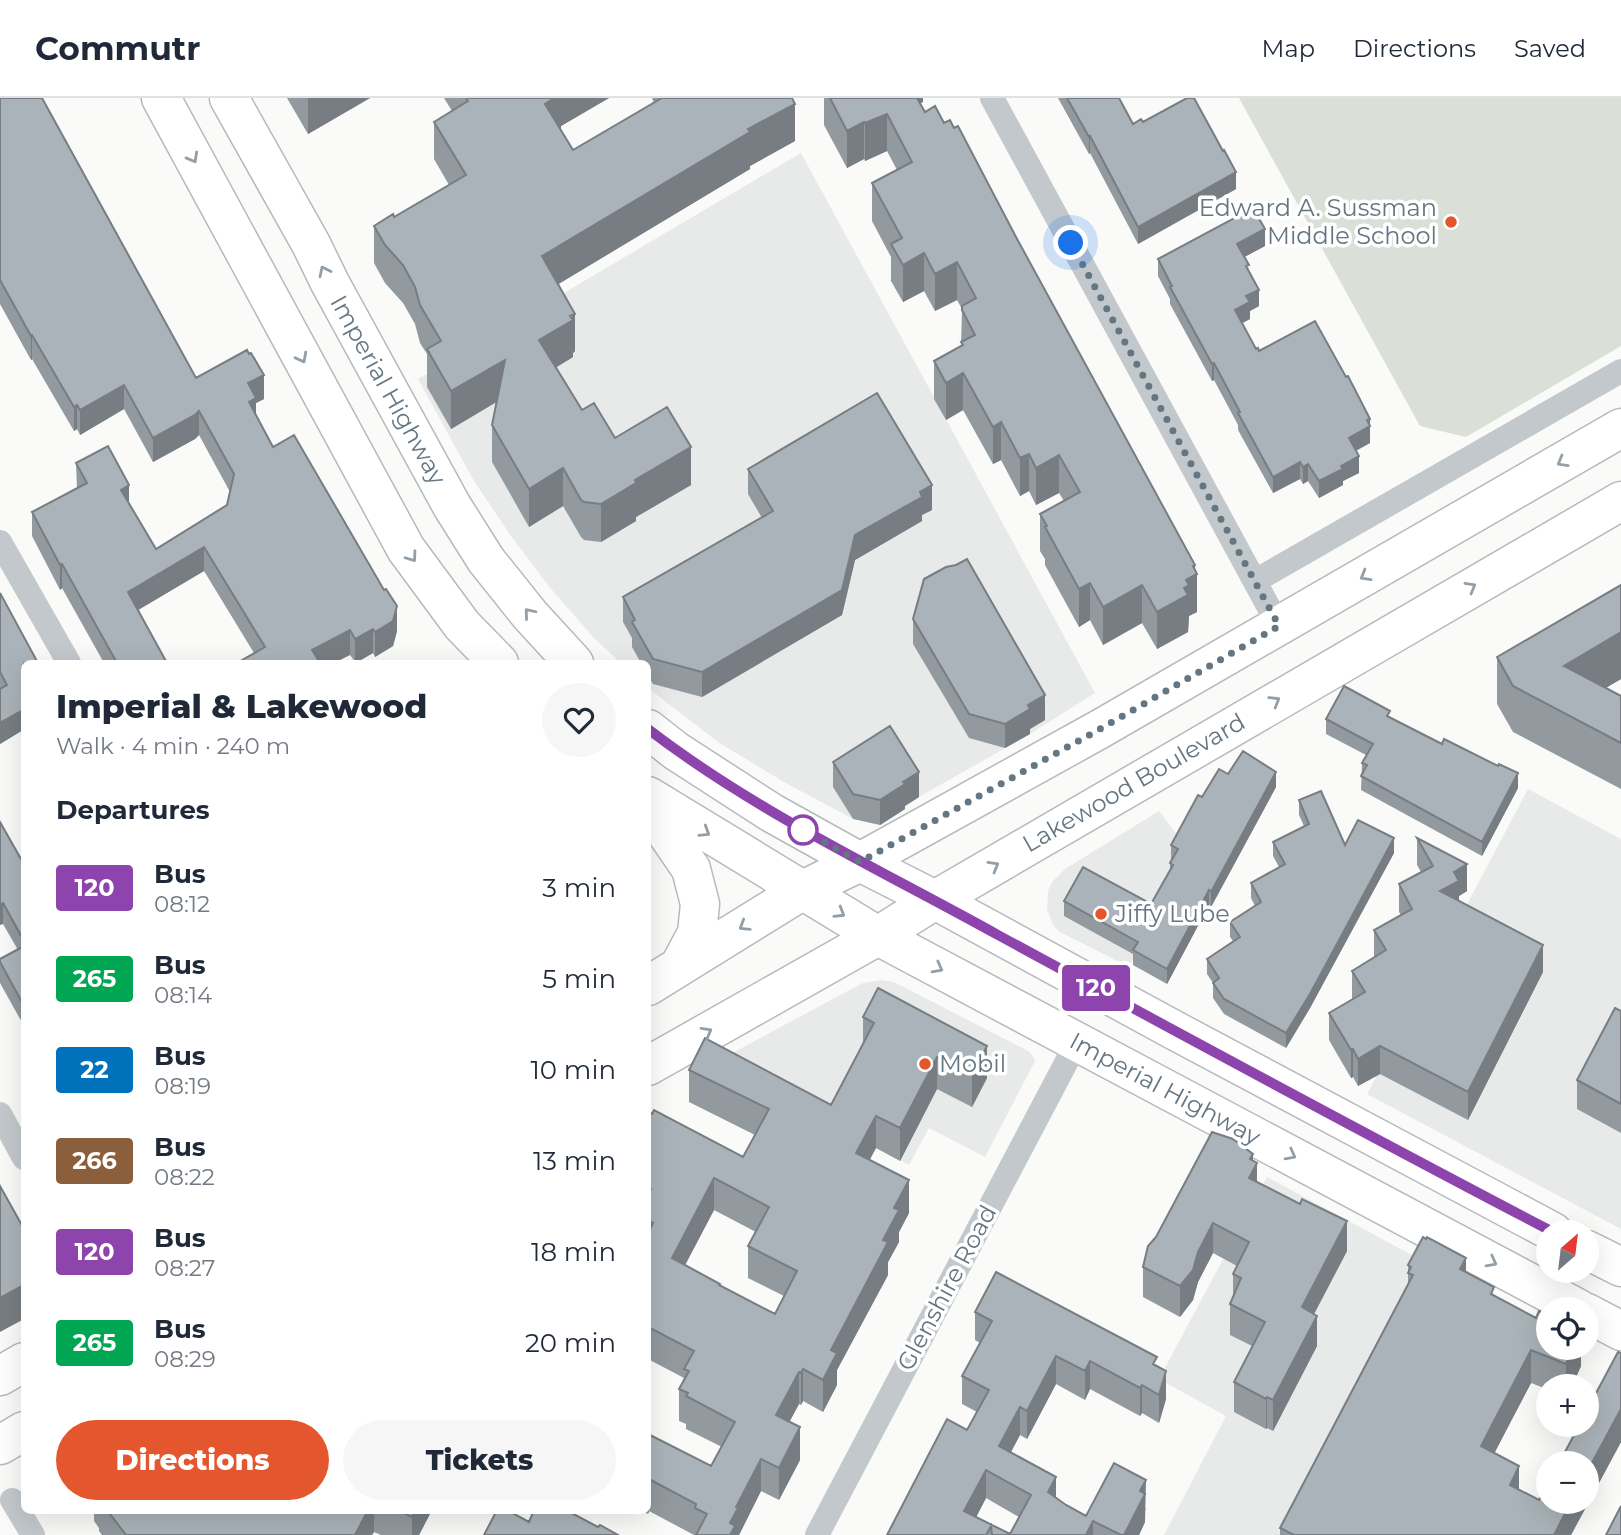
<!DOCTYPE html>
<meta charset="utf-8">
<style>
body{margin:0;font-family:Montserrat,sans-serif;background:#f6f6f7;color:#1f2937;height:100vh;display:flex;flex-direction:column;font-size:26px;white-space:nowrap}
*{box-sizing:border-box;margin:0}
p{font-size:23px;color:#747a83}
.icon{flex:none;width:38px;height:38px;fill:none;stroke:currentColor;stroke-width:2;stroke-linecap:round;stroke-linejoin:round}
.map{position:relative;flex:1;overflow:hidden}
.side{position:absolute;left:21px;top:562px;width:630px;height:854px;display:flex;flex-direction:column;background:#fff;border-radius:10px;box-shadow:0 7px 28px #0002}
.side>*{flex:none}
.badge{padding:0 14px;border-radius:5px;font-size:24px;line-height:46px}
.needle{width:46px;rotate:28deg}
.tools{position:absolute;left:1536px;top:1122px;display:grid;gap:14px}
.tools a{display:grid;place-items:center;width:63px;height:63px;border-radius:50%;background:#fff;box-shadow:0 7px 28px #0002;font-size:35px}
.you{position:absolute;width:35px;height:35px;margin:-18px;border:5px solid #fff;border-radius:50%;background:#1a73e8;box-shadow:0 0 0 10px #1a73e833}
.map>.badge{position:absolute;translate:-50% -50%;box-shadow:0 0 0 4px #fff}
h2{padding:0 35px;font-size:26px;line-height:63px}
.round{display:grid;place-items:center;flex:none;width:74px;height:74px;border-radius:37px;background:#f6f6f7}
.summary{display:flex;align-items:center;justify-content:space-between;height:119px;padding:0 35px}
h1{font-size:33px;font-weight:800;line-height:52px}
.button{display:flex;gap:14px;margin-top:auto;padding:14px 35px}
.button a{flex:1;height:80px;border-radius:42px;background:#e4572e;color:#fff;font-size:28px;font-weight:800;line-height:80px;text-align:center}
.button a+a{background:#f6f6f7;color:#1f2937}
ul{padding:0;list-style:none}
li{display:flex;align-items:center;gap:21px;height:91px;padding:0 35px}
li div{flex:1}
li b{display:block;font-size:26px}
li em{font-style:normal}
li .badge{min-width:77px;font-weight:700;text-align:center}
header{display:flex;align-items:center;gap:42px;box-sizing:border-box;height:98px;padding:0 35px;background:#fff;border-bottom:2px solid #e0e1e3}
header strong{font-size:33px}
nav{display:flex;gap:38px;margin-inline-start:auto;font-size:24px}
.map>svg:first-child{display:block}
</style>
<header>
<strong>Commutr</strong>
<nav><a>Map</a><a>Directions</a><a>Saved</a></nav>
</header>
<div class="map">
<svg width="1621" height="1437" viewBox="0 0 1621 1437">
<rect width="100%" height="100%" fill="#fafaf8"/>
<path fill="#e8e9e9" d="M801,55l294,540 -65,41 -111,63 -15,9 1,3 -25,16 -27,-6 -69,-37 -66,-40 -70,-54v-25h-27l-26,-24 -44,-50 -40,-53 -37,-55 -56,-102z
M1528,691l93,50v390l-254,-135z
M1159,713l19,25 -7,24 4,10 -27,62 -19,35 -69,-35 -7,-7 -6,-16 1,-18 4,-9 13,-13z
M882,882l12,2 134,69 5,5 2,5 -50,96 -56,-29 -20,37 -197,-101 145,-78 6,-3z
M1267,1079l206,111 -131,247h-178l62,-119 -67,-37z"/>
<path fill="#dadfd7" d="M1239,0h382v248l-155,91 -46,-11z"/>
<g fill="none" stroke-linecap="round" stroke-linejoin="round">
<g stroke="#b5babe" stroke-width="41">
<path id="primary" d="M161,0l245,451 56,76 37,38
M229,0l82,146 19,39 122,223 34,54 44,55 44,48
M648,631l28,22 96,62 88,49 75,38 237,129 381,203
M648,698l230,140 701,373
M648,708l43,63 9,35 -3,29 -17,32
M648,888l155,-96 57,-28 240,-133 521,-301
M648,968l230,-130 57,-36 686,-399
M1587,1152l34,17
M1587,1215l34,18
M0,1278l24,-14
M0,1347l24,-14"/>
</g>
<path stroke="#c3c8cc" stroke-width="24" d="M992,0l287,528
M0,444l69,121
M1255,483l366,-210
M0,1016l24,44
M12,1402l21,35
M817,1437l260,-493"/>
<use href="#primary" stroke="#fff" stroke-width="38"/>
</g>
<path fill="#929a9f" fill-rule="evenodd" d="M0,0l196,280 68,21 -8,4v12l17,32 124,184 -4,15 -18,11 -2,-4 -17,10 -6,-8 -96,-2 -50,-82 -66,39 29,53h-63l-42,-75 -2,2 -28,-54v-24l45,-23 -1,-26 53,41 27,45 71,-44 3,-13 -31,-57 -4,4 -42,23 -29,-53 -44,26 -3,-6 -3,2 -42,-72 -1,1 -31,-56z
M287,0h83l-62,36z
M444,0h165l-48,28v5l12,19 81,-47 -2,-5h140l3,43 -45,25v3l-192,115 17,67 -2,2v4l-17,10 26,43 33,28 76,47 -55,32v4l-35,21 -17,-2 -3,-3 -18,-31 -34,21 -37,-65v-37l4,-23 -45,27 -24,-42v-33l-7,-11 -5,-19 -12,-21 -18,-20 -11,-20v-37l20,-9 55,-32 -15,-26v-37l18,-11z
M824,0h99v4l-3,1 5,9 19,11 72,114 179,333 2,42 -8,4 -1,16 -31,17 -15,-26 -39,22 -13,-25 -11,7 -34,-62v-6l-5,-8v-37l24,-13 -5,-8 -23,12 -7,-14 -9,5 -19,-36 -8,4 -30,-54 -17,10 -12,-21v-38l27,-15 1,-37 -5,-9 -22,11 -11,-20 -21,11 -12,-21v-24l-19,-36v-38l25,-13 -10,-19 -22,10 -1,-2 -17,9 -23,-43z
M1058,0h61l14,26 10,-2 93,67 -98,55 -48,-91 -1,1z
M1265,148l-21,11 15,49 -9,5v8l-8,4 14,26 114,76v18l-14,8 3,22 -16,8v4l-24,13 -11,-17 -5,3 -3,-5 -27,14 -35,-63v-5l-24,-45 -2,1 -42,-77v-5l-12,-23v-17z
M748,371l184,41 -10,5v6l-67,39 -13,55 -140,82 -49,-13 -5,-9v-12h-7l-9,-16v-9l-9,-16v-25l139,-79 -14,-24z
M1621,487v94l-16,9 16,8v93l-108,-57 -16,-28v-47z
M0,495l24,70v71l-1,-4 -23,14z
M913,521l132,101 -15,9v5l-25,14 -36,-10 -56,-94z
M1390,619l128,71 -36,68 -121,-66 1,-27 4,-8 -40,-21v-15z
M833,664l86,35 -14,9v3l-25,16 -27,-6 -20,-32z
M1228,676l48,13 -65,120 -2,-2 -42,79 -34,-19v-11l-69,-38v-15l87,3 19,-33v-8l1,-2v-16l31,-48z
M1299,702l46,45 49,8 -84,155 -24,40 -62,-34 -11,-16v-15l-6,-9v-15l26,-18 -3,-4v-15l25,-16 -4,-8v-15l28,-16 -6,-11v-14l31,-16 -5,-11z
M0,724l21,37 3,-2v169l-24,-43v-24l18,-9 -15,-26z
M1417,740l50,53 -8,5v5l84,71 -75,148 -88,-46 -22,12 -5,-9 -2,1 -22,-38v-27l23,-14v-28l22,-14v-27l27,-15 -2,-3v-28l22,-12 -4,-7z
M1621,913v122l-44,-24v-29z
M863,919l124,61 -15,29 -35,-18 -37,72 -24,-13 -7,12 40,53 -10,19v10l-11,20v13l-51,95v15l-14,27 -20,-11 -2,4 -2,-1 -10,18 11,38 -21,40 -18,-9 -22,44h-45l-45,-24 -1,3 -7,-4h7v-76l63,32 11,-19 -36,-18v-5l-7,-3v-32l5,-11 -36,-19v-247l95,45 12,-22 -66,-33v-32l142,35 32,-60zM714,1112l42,22 -8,14v32l36,18 -9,18 -55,-28 -35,-21z
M1253,1063l4,21 90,69 -33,63 3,32 -44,85 -6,-3 -1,1 -32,-17v-30l18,-36 -22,-11v-31l3,-8v-22l4,-8 -24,-13 -15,29 -5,18 -13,17 -37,-20v-30z
M1408,1167l58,7 28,23 87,53v18l-9,20h-23v4l-18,-7 -37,70 25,37 20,10 82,-147v89l-50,93h-291v-7l128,-243z
M975,1214l182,54 9,33 -7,24 -17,-10 -2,3 -50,-27 -5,11 -29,-16 -29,55 -7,-4 -10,18 46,44 10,8 20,11 60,-8 -1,2v12l-6,13h-252l80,-105 10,-18 -15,-8v-28l18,-33 -5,-3zM986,1400l33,19 -9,17 -34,-17z
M94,1412h338l-13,25h-38l-7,-3 -2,3h-270l-3,-4v-3l-5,-7z"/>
<path fill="#777d82" d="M308,0h62l-62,36z
M554,0h55l-48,28v6l-16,-28z
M904,0h19v4l-19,10z
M795,6v37l-45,25v3l-208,125v-38l206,-127z
M887,16v37l-22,10v-38z
M864,24v37l-17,9v-37z
M1090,38v17l-1,1v-17z
M1236,74v17l-98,55v-17z
M1265,131v17l-28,15v-17z
M924,155v38l-21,11v-37z
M957,164v38l-22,11v-37z
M1259,192v16l-9,5v8l-15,8v-17l11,-14z
M575,216v37l-2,2v4l-34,21v-38z
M32,237v24l-1,1v-24z
M505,262v37l-54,32v-38z
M1214,265v17l-2,1v-17z
M963,275v37l-17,10v-37z
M264,277v24l-8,4v19l-7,4 -1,-43z
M124,287v24l-44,26v-25z
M77,307v24l-3,2v-24z
M199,313v24l-4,4 -42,23v-24z
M1370,321v24l-21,11v-16z
M1001,324v38l-8,4v-37z
M691,349v38l-55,32v4l-35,21v-38l34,-24z
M1029,356v37l-9,5v-38z
M1059,357v38l-23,12v-37z
M1359,358v17l-16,8v4l-24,13v-17l22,-15z
M1300,364v17l-27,14v-16z
M1308,366v17l-5,3v-17z
M563,370v38l-34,21v-38z
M129,387v24l-8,-19z
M932,387v25l-10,5v6l-67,39 -13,55 -140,82v-25l153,-137z
M204,449v24l-76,45v-24z
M62,466v24l-2,2v-25z
M1195,467v10l2,-1v38l-8,4 -1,16 -31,17v-37l27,-24 2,-8 7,-14z
M1090,485v37l-11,7v-38z
M1142,487v38l-39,22v-38z
M397,508v25l-4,15 -18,11v-25z
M373,531v24l-18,10v-24z
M350,532v25l-16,8h-22v-13z
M1621,534v47l-57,34v-47z
M1045,597v25l-15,9v5l-25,14v-24l23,-19z
M23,612v20l-23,14v-21z
M919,674v25l-14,9v3l-25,16v-25l23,-18z
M1276,674v15l-65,120v-15z
M1518,675v15l-36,68v-14z
M1394,740v15l-84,155 -24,40v-15z
M1467,766v27l-8,5v12l-19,-17 14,-19z
M1209,792v15l-42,79v-15z
M3,805v21l-3,1v-20z
M1543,847v27l-75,148v-28z
M987,948v32l-15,29v-32z
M1380,948v28l-22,12v-27z
M1353,951v28l-2,1v-28z
M937,959v32l-37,72v-33z
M876,1018v32l-20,38v-33z
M1253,1056v17l4,-8v30l-8,15 1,-49z
M714,1080v32l-42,80v-32z
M909,1082v33l-10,19v10l-11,20v13l-51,95v15l-14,27v-32l8,-30 52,-110 11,-32z
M1347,1123v30l-45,86v-30z
M1213,1125v30l-15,29 -5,18 -13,17v-31z
M1466,1160v33l-6,-22z
M24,1187v34l-24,13v-34z
M1317,1218v30l-44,85v-31z
M1574,1250h7v18l-9,20h-6v-22z
M1531,1252v33l-50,96v-33z
M1056,1258v28l-29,55v-28z
M1090,1263v28l-5,11v-29z
M803,1271v32l-2,4v-32z
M1166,1273v28l-7,24v-28z
M799,1274v32l-23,43v-32z
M1142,1287v28l-2,3v-28z
M1267,1299v31l-1,1v-30z
M1020,1309v28l-21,40v-29z
M1621,1311v33l-50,93h-17l17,-33h16v-30z
M800,1329v33l-21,40v-32z
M761,1361v32l-22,44h-9v-12l6,-16z
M1519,1368v33l-9,-14z
M986,1372v28l-19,37 -3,-24z
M1056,1379v29l-8,-14z
M649,1381v32l-1,3v-32z
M1146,1382l-1,42 -6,13h-15l16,-44z
M368,1412h6v22l-2,3h-17z
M415,1412h17l-13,25h-7v-18z
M1093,1423v14h-7z"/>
<path fill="#aab3b9" stroke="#777d82" stroke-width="2" fill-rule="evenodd" d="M0,0h42l154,280 51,-28 2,4 2,-1 13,22 -16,8 8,15 -7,4 24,45 21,-12 90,155 2,-1 11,17 -4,15 -18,11 -2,-3 -18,10 -5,-9 -38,20 8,13h-83l28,-16 -61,-100 -76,45 39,71h-50l-55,-99 -2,1 -28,-53 55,-29 -11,-20 32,-17 21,39 -8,5 35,59 71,-44 7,-31 -35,-63 -4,4 -42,23 -29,-53 -44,25 -3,-5 -3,2 -42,-72 -1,1 -31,-56z
M466,0h88l-9,6 28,46 89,-52h130l3,6 -47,25 2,3 -208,124 33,58 -5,2 3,4 -34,20 43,70 12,-7 21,35 52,-31 24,40 -56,33 1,3 -35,21 -17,-2 -3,-2 -18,-32 -34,21 -37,-64 13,-65 -54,31 -24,-42 14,-8 -21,-36 -5,-18 -12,-22 -18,-20 -11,-19 19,-12 1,3 72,-42 -32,-53 34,-21z
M830,0h87l8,14 10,-6 9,17 6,-3 4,8 4,-2 58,111 179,328 -2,1 4,8 -11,6 3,5 -5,3 4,7 -31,17 -15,-27 -39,22 -13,-24 -11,6 -34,-62 2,-1 -7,-12 40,-22 -21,-37 -23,13 -7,-14 -9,4 -19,-36 -8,5 -30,-54 -17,10 -12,-22 29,-16 -2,-3 14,-7 -13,-25v-4l14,-8 -19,-36 -22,12 -11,-21 -21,12 -12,-21 11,-6 -30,-55 40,-21 -25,-48 -22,9 -1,-1 -17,9z
M1067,0h52l14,26 8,-5 2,3 44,-24h7l29,53 1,-1 12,22 -98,55 -48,-91 -1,1z
M1253,110l12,21 -28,15 12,21 -3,1 13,24 -13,6 4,6 -15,8 21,39 2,-1 1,3 56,-30 31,56 2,-1 22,43 -3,1 3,6 -21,12 10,18 -18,10 2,3 -24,12 -11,-17 -5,3 -3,-5 -27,15 -35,-64 2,-1 -26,-49 -2,1 -42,-77 2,-1 -14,-27z
M877,295l55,92 -12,7 2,5 -67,38 -13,55 -140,82 -49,-13 -21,-37 3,-2 -12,-23 150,-86 -25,-42z
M967,461l78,136 -17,10 2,4 -25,15 -36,-10 -56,-95 11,-40 22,-12 10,-2z
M1621,487v47l-57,34 57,30v47l-108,-57 -16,-29z
M0,495l38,70h-14v50l-1,-3 -23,13v-34l7,-4 -7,-13z
M1344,588l46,25 -3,5 55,28 2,-5 54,27 1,-2 19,9 -36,69 -121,-66 6,-11 -5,-2 11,-19 -47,-25z
M890,628l29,46 -16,10 2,2 -25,16 -27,-6 -20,-32z
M1243,653l33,21 -65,120 -2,-2 -42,79 -34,-19 5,-8 -74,-41 19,-34 68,37 22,-39 -3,-2 8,-14 -7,-4 27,-50 4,2 17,-28 9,5z
M1321,693l24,54 13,-25 36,18 -84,156 -24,39 -62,-34 -11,-16 6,-5 -12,-19 33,-22 -10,-15 31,-20 -10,-19 34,-19 -12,-22 36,-18 -10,-24z
M0,724l21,37 3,-2v84l-21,-38 -3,2z
M1417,740l50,26 -13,8 5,9 -19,10 103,54 -75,147 -88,-46 -22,13 -5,-10 -2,1 -22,-37 36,-21 -13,-21 34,-21 -12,-20 38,-21 -13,-25 34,-18z
M24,848v60l-24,-44v-3z
M878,890l109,58 -15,29 -35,-18 -37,71 -24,-12 -20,37 53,27 -15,28 5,2 -16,30 5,2 -57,108 6,3 -14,27 -20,-11 -2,4 -2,-1 -23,43 24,12 -21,41 -18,-9 -25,48 2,1 -8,15 5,3 -5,9h-34l11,-21 -12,-6 1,-4 -47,-25 -1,3v-48l63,32 24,-44 -49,-26 2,-3 -9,-4 10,-18 -5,-2 10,-18 -46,-24v-93l5,-11 -5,-3v-25l3,-6 -3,-2v-75l4,2 2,-4 89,47 26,-48 -80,-39 16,-32 126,67 43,-82 -11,-6zM714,1080l55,29 -21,39 49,25 -22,43 -56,-29 1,-1 -48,-26z
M1615,910l6,3v93l-44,-24z
M1212,1034l21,7 20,15 -3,5 7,4 -8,15 51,26 2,-5 45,22 -45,86 15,9 -44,84 -6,-3 -1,2 -32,-17 31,-60 -35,-18 11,-26 -8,-4 16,-32 -36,-19 -15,29 -5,18 -13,16 -37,-19 5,-21 8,-9z
M0,1088l24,43v56l-24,13z
M1423,1139l3,2 1,-2 39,21 -6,11 34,18 -3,7 45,24 3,-7 10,3v34h25l-8,16 -35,-14 -50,96 38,20 -9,19 29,15 10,-17v19h22l-17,33h-260l-14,-7 133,-253 -5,-2 3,-6 -3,-2z
M996,1174l161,85 -4,7 13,7 -7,24 -17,-10 -2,3 -50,-27 -5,10 -29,-15 -29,55 -7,-4 -21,39 57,31 -8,15 18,13 20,11 28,-53 32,17 -6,11 5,3 -21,41h-3l-28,-14 -7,14h-94l-1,-9 -5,9h-99l60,-116 20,11 22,-40 -27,-14 30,-55 -17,-9zM986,1372l45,25 -21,39 -46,-23z
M1618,1254l3,1v56l-34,63v-9h-28l21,-39h7v-14z
M1621,1408v29h-15z
M107,1412h261l-13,25h-229z
M397,1412h18l-3,7z
M497,1412h10l22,12 5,-12h32l32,17 2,-2 18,10h-134z"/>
<defs><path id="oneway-chevron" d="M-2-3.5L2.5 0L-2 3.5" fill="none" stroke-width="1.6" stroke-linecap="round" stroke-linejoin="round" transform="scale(1.75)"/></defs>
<g stroke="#939fa8">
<use href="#oneway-chevron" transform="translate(193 60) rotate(61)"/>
<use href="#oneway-chevron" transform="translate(324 173) rotate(-116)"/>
<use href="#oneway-chevron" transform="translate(302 260) rotate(62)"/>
<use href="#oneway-chevron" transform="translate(1562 364) rotate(150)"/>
<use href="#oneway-chevron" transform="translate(412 459) rotate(54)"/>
<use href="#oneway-chevron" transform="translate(1365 478) rotate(150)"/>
<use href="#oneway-chevron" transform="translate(1471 489) rotate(-30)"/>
<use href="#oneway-chevron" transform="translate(529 515) rotate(-130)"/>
<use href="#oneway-chevron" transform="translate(1275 603) rotate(-31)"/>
<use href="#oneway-chevron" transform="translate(705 734) rotate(32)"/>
<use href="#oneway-chevron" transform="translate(994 768) rotate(-30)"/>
<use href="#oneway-chevron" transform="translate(840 815) rotate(31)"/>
<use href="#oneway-chevron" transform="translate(744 828) rotate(148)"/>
<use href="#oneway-chevron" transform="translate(938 870) rotate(28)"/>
<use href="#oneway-chevron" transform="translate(707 934) rotate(-29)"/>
<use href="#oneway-chevron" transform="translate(1291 1057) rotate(28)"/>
<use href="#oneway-chevron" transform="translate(1492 1164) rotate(28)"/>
</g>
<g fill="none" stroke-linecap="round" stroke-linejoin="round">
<g stroke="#fff" stroke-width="16">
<path id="line" d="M648,631c108,83 231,140 350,206 184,100 369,200 555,297"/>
</g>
<use href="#line" stroke="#8e44ad" stroke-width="10"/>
<path stroke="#657683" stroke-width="7" stroke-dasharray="0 12.6" d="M803,732l57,32 240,-133 179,-103 -208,-383"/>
</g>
<g fill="#e4572e" stroke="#fff" stroke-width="2.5">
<circle cx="1451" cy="124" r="7"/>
<circle cx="1101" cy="816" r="7"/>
<circle cx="925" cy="966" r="7"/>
</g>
<circle fill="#fff" stroke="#8e44ad" stroke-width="3.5" cx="803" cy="732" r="14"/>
<g text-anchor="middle" stroke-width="7" stroke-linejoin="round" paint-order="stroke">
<g font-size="24" fill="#657683" stroke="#fff" text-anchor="start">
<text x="1437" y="118" text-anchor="end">Edward A. Sussman<tspan x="1437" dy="28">Middle School</tspan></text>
<text x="1115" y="824">Jiffy Lube</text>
<text x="939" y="974">Mobil</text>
</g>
<g font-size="24" fill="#657683" stroke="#fff">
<text transform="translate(388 292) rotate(61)" y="8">Imperial Highway</text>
<text transform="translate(1134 685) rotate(-30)" y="8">Lakewood Boulevard</text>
<text transform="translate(1165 991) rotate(28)" y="8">Imperial Highway</text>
<text transform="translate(947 1190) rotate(-62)" y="8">Glenshire Road</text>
</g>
</g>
</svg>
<div class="tools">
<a><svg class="needle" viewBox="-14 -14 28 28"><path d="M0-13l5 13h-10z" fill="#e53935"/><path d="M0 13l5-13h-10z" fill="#747a83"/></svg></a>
<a><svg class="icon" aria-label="locate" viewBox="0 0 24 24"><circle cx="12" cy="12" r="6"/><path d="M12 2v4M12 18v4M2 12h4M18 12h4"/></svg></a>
<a>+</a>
<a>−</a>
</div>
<div class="you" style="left:1071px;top:145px"></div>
<b class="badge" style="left:1096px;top:890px;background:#8e44ad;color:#fff">120</b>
<section class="side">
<div class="summary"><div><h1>Imperial &amp; Lakewood</h1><p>Walk · 4 min · 240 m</p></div><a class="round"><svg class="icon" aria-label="heart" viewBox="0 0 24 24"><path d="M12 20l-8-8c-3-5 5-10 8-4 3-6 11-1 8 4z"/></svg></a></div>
<h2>Departures</h2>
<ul>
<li><span class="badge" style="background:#8e44ad;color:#fff">120</span><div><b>Bus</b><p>08:12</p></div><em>3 min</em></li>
<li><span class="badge" style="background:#00a651;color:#fff">265</span><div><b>Bus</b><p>08:14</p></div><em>5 min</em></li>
<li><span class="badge" style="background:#0072bc;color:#fff">22</span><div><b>Bus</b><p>08:19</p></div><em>10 min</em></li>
<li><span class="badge" style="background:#8b5e3c;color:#fff">266</span><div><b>Bus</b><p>08:22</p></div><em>13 min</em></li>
<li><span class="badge" style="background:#8e44ad;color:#fff">120</span><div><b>Bus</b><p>08:27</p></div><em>18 min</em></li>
<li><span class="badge" style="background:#00a651;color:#fff">265</span><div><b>Bus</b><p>08:29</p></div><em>20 min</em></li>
</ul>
<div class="button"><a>Directions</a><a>Tickets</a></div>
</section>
</div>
